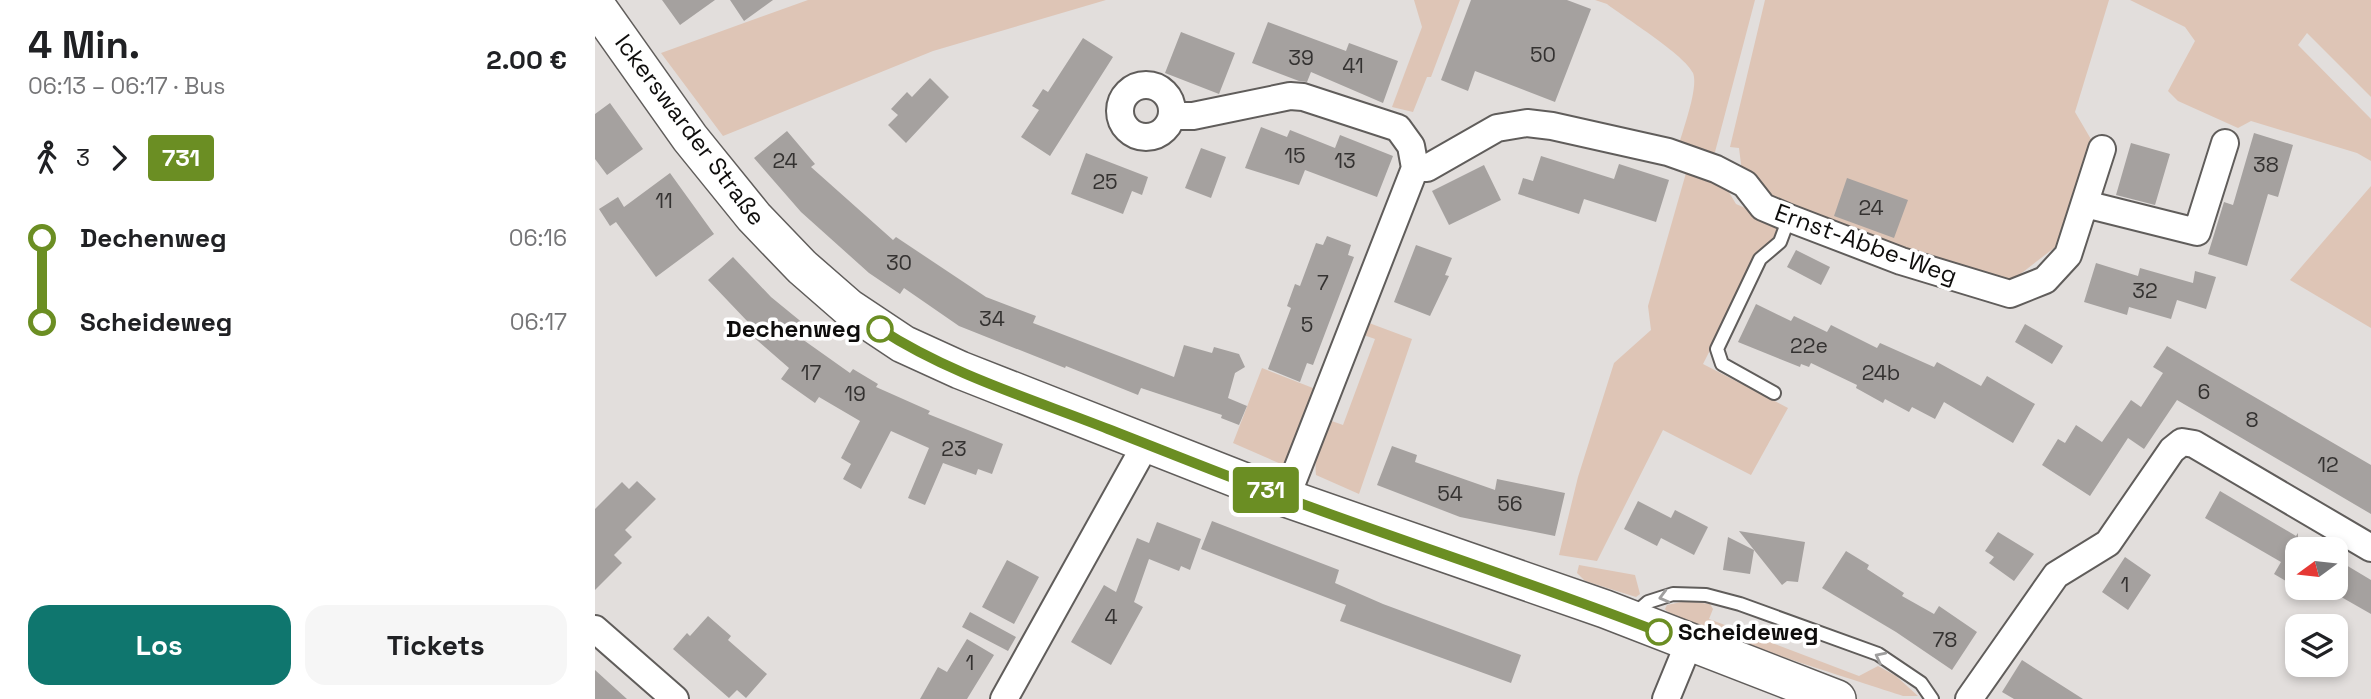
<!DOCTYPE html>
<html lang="de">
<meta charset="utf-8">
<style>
body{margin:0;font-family:"Space Grotesk",sans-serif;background:#f6f6f6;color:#202124;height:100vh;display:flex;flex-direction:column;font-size:26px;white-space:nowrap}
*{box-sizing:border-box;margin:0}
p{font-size:23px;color:#757577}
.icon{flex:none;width:38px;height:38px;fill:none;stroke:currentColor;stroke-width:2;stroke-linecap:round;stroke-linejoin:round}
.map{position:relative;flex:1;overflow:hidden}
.panel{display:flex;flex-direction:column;background:#fff;width:595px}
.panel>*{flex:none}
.badge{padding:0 14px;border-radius:5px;font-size:24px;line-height:46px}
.needle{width:46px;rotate:255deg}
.controls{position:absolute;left:1690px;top:537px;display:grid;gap:14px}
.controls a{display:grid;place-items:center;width:63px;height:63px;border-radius:14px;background:#fff;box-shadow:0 4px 10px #0003;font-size:35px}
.map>.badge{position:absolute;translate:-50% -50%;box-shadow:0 0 0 4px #fff}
.legs{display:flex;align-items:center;gap:10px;height:77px;padding:0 28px;font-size:23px}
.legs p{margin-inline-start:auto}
.head{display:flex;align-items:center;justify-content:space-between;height:119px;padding:0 28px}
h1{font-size:38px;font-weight:700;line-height:52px}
.button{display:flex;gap:14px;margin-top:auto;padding:14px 28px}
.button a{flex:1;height:80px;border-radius:21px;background:#0f766e;color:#fff;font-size:28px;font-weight:700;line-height:80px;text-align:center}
.button a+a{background:#f6f6f6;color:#202124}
ul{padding:0 28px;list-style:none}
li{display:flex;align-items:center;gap:24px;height:84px;font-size:26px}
li i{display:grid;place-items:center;width:10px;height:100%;margin:0 9px;background:currentColor}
li i::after{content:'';width:18px;height:18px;margin:-9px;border:5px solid;border-radius:50%;background:#fff}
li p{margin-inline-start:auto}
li:first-child i{background:linear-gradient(#0000 50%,currentColor 0)}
li:last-child i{background:linear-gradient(currentColor 50%,#0000 0)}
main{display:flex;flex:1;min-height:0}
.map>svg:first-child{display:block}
</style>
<main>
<section class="panel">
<div class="head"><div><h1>4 Min.</h1><p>06:13 – 06:17 · Bus</p></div><b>2.00 €</b></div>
<div class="legs"><svg class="icon" aria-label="walk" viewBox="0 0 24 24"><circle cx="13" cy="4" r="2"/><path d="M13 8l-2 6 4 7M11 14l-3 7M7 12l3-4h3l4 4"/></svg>3<svg class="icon" aria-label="forward" viewBox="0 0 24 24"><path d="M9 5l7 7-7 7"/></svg><b class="badge" style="background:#6b8e23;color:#fff">731</b></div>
<ul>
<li><i style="color:#6b8e23"></i><b>Dechenweg</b><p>06:16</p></li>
<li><i style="color:#6b8e23"></i><b>Scheideweg</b><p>06:17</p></li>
</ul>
<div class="button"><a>Los</a><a>Tickets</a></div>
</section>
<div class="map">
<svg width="1776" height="699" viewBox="0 0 1776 699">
<rect width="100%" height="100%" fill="#e2dedc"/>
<path fill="#dec5b6" d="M213,0h298l-173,51 -210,85 -62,-83z
M819,0h46l-29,77h-4l-14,35 -21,-5 30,-80z
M1000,0h160l-40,152 -5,5 -32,-9c4,-16 21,-60 15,-75 -8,-18 -68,-55 -86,-69z
M1170,0h344l-34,112 17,29 -29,100 -62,48 -237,-85 -21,-24 -4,-32 -9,-1z
M1535,0h241v97l-64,-64 -9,12 73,74v42l-14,-8 -106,-32 -13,7 -60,-27 -10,-10 27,-50 -10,-14z
M1091,173l38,11 12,20 46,20 -7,18 -21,22 -51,100 85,44 -37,67 -88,-45 -66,131 -38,-6 19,-78 36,-114 37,-33 -3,-24z
M1776,186v142l-81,-48z
M766,320l51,19 -53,155 -43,-19c-2,-20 3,-37 10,-56l17,6 32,-86 -17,-6z
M667,368l56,22 -29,72 -8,2 -48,-21z
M984,565l56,10 5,19 -4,3 -51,-16 -8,-8z
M1091,601l24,3 3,5 -4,10 150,57 19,-10 18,10 22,20h-15c-32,-11 -229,-71 -238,-87l2,-4z"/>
<path fill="#a5a19f" d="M67,0h53l-35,25z
M135,0h43l-29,21z
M876,0h96l24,9 -36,93 -80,-31 -7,20 -27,-11z
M673,22l78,29 3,-8 49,18 -15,42 -72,-31 -4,10 -8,-1 -47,-18z
M586,32l54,21 -16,41 -54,-21z
M488,38l30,19 -63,99 -29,-19 18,-27 -7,-4 11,-17 5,3z
M335,78l19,19 -43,46 -18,-18 10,-10 -7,-6 16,-17 5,5z
M15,103l33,46 -36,26 -12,-16v-45z
M666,127l26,10 3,-7 45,18 5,-13 53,21 -16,41 -72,-27 -6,15 -54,-17z
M192,131l28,33 -4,3 82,73 3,-3 90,60 50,19 -3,7 141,54 10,-32 28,8 2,-6 25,7 6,13 -10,6 -7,25 19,8 -8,19 -18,-7 1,-3 -81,-27 -3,7 -72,-29 -1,2 -106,-42 -55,-38 -4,6 -31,-21 -68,-61 -47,-54z
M1659,133l39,12 -15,52 -10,-3 -21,72 -39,-12 16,-52 9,3z
M1536,143l39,11 -15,51 -39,-10z
M606,148l25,9 -15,41 -26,-10z
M491,153l62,24 -6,18 -10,-4 -9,23 -52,-20z
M946,156l73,23 5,-15 50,16 -13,42 -72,-23 -5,15 -61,-20 5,-16 10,3z
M889,165l17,35 -52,25 -17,-34z
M75,173l44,61 -58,43 -40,-55 -6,4 -11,-17 19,-12 6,10z
M1252,178l61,22 -14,38 -60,-22z
M732,236l24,9 -3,10 6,2 -41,108 -6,-2 -7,19 -32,-13 23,-61 -4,-2 8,-22 5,2 16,-43 7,2z
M821,245l36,13 -7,17 4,1 -19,40 -36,-14z
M1201,250l34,17 -9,18 -34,-18z
M138,257l38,40 33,27 -9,10 55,39 3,-4 25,15 -2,3 54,24 -2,3 75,30 -11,30 -14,-5 -2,6 -33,-12 -18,42 -17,-7 21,-50 -38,-17 -30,58 -18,-10 8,-15 -10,-6 19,-37 -41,-24 -4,6 -34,-24 8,-11 -46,-40 5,-6 -40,-42z
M1501,263l42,13 2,-8 53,15 2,-12 21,6 -10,32 -29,-9 -6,19 -42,-12 -2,8 -43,-13z
M1161,304l35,17 3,-5 33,16 4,-7 46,23 3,-5 54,24 3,-5 44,24 6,-10 48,28 -22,39 -69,-41 -9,17 -23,-12 -3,5 -24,-13 -2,4 -27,-15 1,-3 -46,-22 -2,4 -8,-3 -1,3 -62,-25z
M1430,324l38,22 -11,18 -37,-22z
M1572,346l204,119v49l-194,-114 -33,49 -16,-11 -38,58 -48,-31 16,-26 7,4 11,-18 26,17 29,-42 10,7 22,-34 -10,-6z
M797,446l25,9 -2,7 80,28 2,-11 68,14 -10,43 -95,-19 -83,-32z
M42,481l19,18 -31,31 7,7 -18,18 8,8 -27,27v-81l27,-27 7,7z
M1625,491l76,45 2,-3v55l-24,-14 7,-12 -76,-44z
M1043,501l33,17 4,-8 33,17 -14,28 -33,-17 -4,8 -33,-17z
M617,521l127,49 -4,13 48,21 138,51 -10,28 -171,-62 6,-16 -145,-56z
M562,522l44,17 -11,31 -9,-4 -2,5 -30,-12 -15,43 9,5 -32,58 -40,-23 33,-57 12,7 21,-54 12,5z
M1144,531l66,11 -7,40 -11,-1 -5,4z
M1403,532l36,22 -20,27 -25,-18 5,-6 -9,-6z
M1133,537l26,13 -4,24 -27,-4z
M1251,551l23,14 -2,4 37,24 -2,3 32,18 5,-8 38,26 -25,38 -56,-38 -74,-44z
M1530,557l26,18 -23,35 -26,-18z
M1741,559l35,21v34l-35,-20z
M412,560l32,17 -25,47 -32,-17z
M375,612l46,25 -8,14 -46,-24z
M113,616l23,20 -3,4 39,34 -21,24 -9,-8 -8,8 -56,-49 14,-16 3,3z
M372,639l27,16 -27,44h-47l18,-32 9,5z
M1427,660l61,39h-69l-12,-7z
M0,670l32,29h-32z"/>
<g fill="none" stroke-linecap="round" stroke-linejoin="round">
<g stroke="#605d5b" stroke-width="16">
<path id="lane" d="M1179,393l-52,-29 -5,-15 43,-90 20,-17 9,-24
M1038,615l15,-13 25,-8 33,1 34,9 138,50 43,29 11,16"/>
</g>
<g stroke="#605d5b" stroke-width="30">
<path id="street" d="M525 111a26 26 0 1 1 52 0a26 26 0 1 1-52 0Z
M577,116h21l97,-20 13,1 95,31 13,18 4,22h12l70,-40 30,-5 25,3 116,26 48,17 29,15 18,23 26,11 112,43 109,33 35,-14 23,-25 34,-106
M1490,204l112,28 28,-89
M691,498l129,-330
M0,629l80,70
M409,699l142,-255
M1071,699l23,-56
M1374,699l87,-124 52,-32 64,-93 10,-8 12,2 177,104"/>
</g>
<g stroke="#605d5b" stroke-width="40">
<path id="secondary" d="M0,4l95,134 64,79 48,50 47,41 54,36 57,26 326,128 319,111 232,90"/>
</g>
<use href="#lane" stroke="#fff" stroke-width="12"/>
<use href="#street" stroke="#fff" stroke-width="26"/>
<use href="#secondary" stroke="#fff" stroke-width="37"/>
</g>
<defs><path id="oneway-chevron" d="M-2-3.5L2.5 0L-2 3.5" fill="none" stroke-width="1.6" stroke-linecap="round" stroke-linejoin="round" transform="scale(1.75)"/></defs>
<g stroke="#9f9e9e">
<use href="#oneway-chevron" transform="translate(1069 597) rotate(165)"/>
<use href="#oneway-chevron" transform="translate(1285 657) rotate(-153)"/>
</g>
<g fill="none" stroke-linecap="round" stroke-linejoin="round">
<g stroke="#fff" stroke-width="16">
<path id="line-1" d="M285,329c69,45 152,70 228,100 59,23 118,47 178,69 124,46 250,86 373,134"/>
</g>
<use href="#line-1" stroke="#6b8e23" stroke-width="10"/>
</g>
<g fill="#fff" stroke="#6b8e23" stroke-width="3.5">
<circle cx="285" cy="329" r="12"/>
<circle cx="1064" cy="632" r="12"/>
</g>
<g text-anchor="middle" stroke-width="7" stroke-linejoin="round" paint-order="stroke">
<g font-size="21" fill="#343231">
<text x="948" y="62">50</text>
<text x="706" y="65">39</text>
<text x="758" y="73">41</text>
<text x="700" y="163">15</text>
<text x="190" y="168">24</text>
<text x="750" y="168">13</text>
<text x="1671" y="172">38</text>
<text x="510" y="189">25</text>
<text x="69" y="208">11</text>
<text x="1276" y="215">24</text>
<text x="304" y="270">30</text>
<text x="728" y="290">7</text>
<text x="1550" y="298">32</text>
<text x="397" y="326">34</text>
<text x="712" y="332">5</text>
<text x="1214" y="353">22e</text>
<text x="216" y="380">17</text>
<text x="1286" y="380">24b</text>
<text x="1609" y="399">6</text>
<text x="260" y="401">19</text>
<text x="1657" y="427">8</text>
<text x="359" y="456">23</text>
<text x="1733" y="472">12</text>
<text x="855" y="501">54</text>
<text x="915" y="511">56</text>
<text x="1530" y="592">1</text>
<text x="516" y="624">4</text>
<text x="1350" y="647">78</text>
<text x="375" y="670">1</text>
</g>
<g font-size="24" fill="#0e0d0c" stroke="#fff">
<text transform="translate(95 130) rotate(53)" y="8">Ickerswarder Straße</text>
<text transform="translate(1271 244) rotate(20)" y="8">Ernst-Abbe-Weg</text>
</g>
<g font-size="24" font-weight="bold" fill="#0e0d0c" stroke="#fff" text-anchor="end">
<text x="266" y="337">Dechenweg</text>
<text x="1083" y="640" text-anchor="start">Scheideweg</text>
</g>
</g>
</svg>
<div class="controls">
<a><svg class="needle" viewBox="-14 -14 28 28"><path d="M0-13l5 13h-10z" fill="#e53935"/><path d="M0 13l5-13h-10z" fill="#757577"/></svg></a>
<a><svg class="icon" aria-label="layers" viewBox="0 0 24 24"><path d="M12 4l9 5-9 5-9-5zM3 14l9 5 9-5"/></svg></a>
</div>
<b class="badge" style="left:671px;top:490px;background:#6b8e23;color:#fff">731</b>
</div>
</main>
